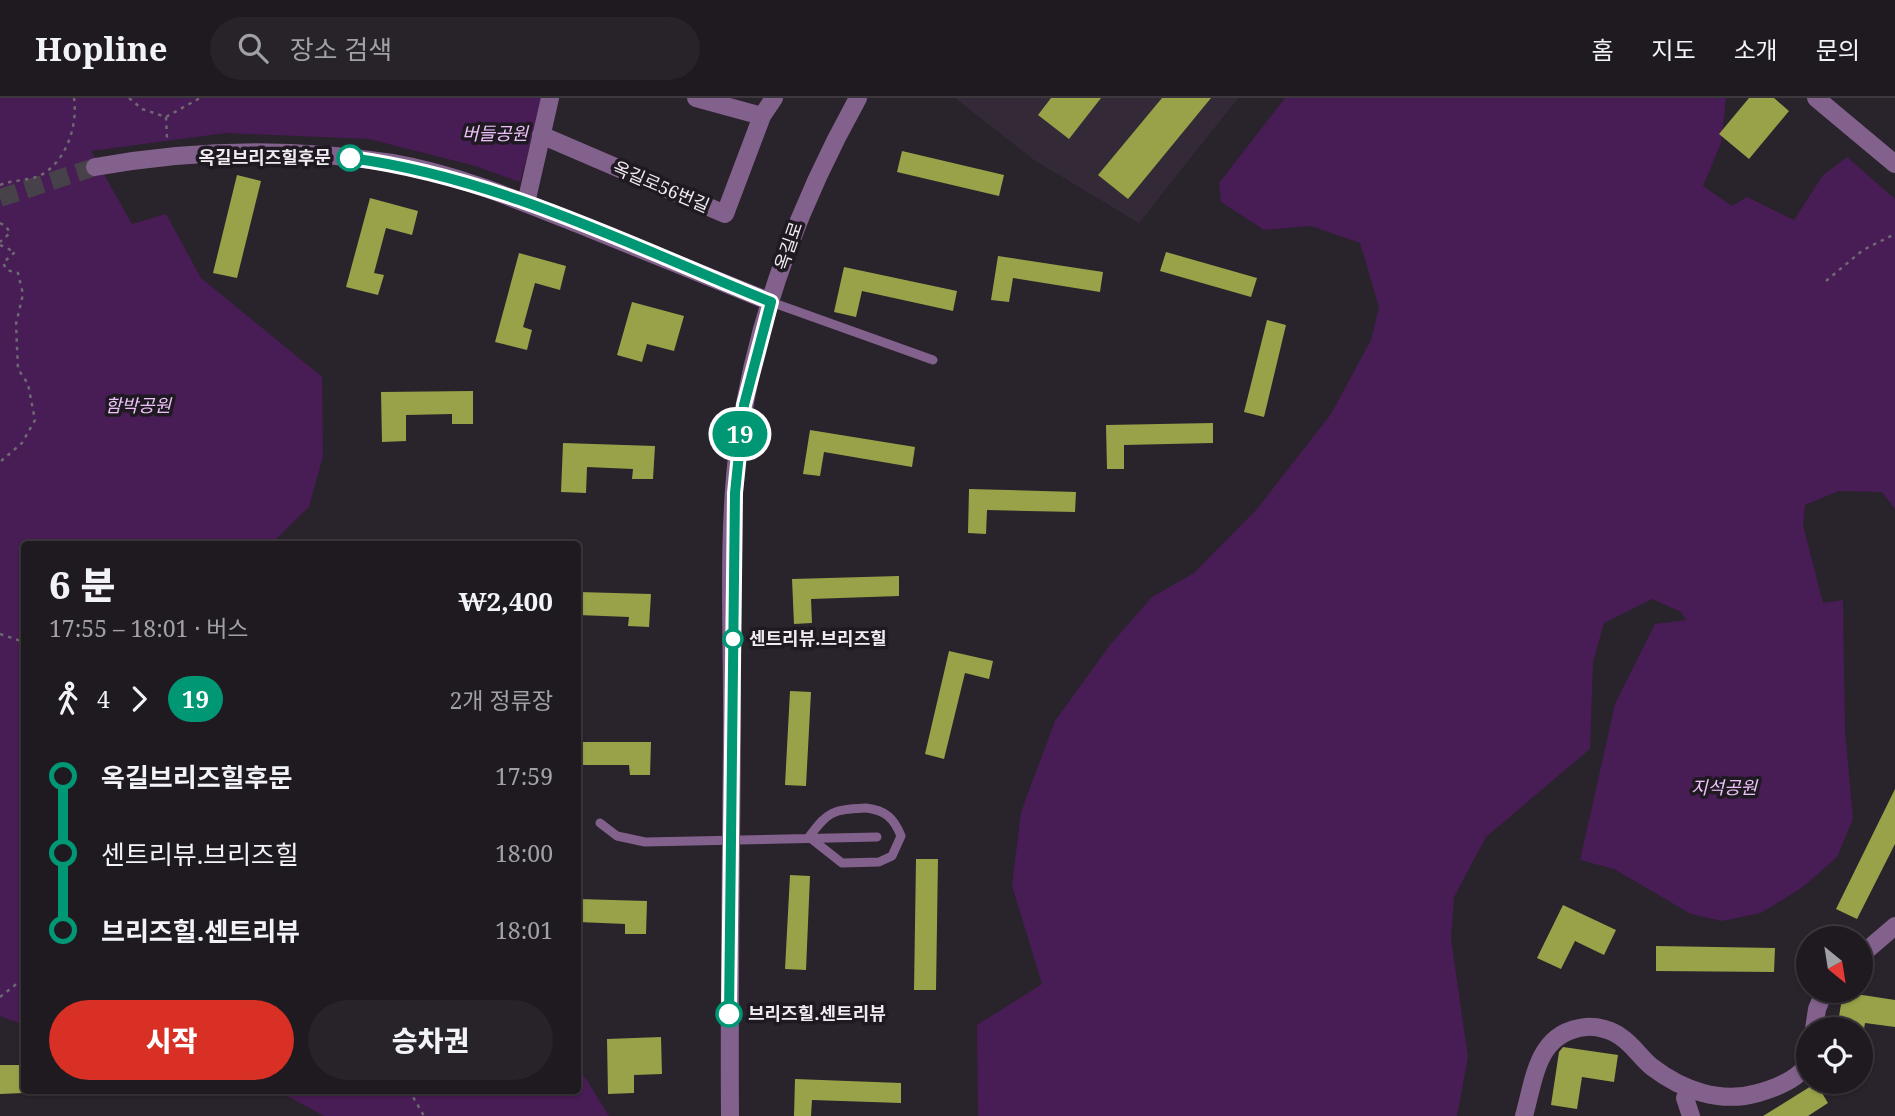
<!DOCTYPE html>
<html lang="ko">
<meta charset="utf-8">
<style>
body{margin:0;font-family:"Noto Serif","Noto Sans KR",serif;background:#272329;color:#f1f3f6;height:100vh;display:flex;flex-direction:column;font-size:26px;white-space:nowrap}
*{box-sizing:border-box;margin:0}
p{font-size:23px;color:#a1a1a5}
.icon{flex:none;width:38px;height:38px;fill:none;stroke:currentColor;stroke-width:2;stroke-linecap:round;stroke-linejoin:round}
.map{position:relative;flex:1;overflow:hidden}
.side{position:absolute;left:21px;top:443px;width:560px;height:553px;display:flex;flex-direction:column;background:#1f1a20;border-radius:7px;box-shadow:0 2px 5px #0004,0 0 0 2px #3c383e}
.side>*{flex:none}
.badge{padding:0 14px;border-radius:23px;font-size:24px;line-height:46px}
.needle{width:46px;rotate:150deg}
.fabs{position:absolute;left:1796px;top:828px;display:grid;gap:14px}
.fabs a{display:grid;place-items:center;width:77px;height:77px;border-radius:50%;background:#1f1a20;box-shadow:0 2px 5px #0004,0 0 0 2px #3c383e;font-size:35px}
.map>.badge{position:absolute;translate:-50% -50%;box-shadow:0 0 0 4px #fff}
.legs{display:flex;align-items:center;gap:10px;height:77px;padding:0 28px;font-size:23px}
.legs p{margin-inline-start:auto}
.overview{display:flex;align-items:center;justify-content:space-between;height:119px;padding:0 28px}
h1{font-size:38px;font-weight:800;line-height:52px}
.button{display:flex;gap:14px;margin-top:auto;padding:14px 28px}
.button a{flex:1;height:80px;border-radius:42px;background:#d93025;color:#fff;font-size:28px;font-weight:800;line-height:80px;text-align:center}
.button a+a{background:#272329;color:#f1f3f6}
ul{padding:0 28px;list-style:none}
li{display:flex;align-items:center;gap:24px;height:77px;font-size:26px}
li i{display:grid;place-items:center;width:10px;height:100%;margin:0 9px;background:currentColor}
li i::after{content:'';width:18px;height:18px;margin:-9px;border:5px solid;border-radius:50%;background:#1f1a20}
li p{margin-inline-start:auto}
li:first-child i{background:linear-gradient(#0000 50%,currentColor 0)}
li:last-child i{background:linear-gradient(currentColor 50%,#0000 0)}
header{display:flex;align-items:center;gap:42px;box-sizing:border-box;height:98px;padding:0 35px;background:#1f1a20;border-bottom:2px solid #3c383e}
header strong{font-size:33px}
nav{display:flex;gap:38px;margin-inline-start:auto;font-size:24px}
.search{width:490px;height:63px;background:#272329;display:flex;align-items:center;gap:18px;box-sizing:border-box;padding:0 24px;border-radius:38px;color:#a1a1a5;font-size:26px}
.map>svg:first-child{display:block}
</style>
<header>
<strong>Hopline</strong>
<div class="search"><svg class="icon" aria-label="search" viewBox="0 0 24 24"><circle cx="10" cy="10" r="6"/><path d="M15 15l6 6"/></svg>장소 검색</div>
<nav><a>홈</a><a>지도</a><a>소개</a><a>문의</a></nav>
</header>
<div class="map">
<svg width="1895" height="1018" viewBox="0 0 1895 1018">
<rect width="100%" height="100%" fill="#29232b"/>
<path fill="#342a37" d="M955,0h283l-99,125 -105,-63z"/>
<path fill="#481c54" d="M0,0h543l-23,84 -45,-16 -106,-27 -143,-6 -135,18 41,73 34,-10 35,64 121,99 1,79 -14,51 -38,37h-247v481l-24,-9z
M1285,0h441l-5,45 -18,43 29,20 15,-9 47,23 29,-45 24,-18 48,42v310l-13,-17 -43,-1 -34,14 -2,20 20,78 20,-3 2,131 8,88 -16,38 -34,30 -42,26 -39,8 -31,-7 -77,-45 -34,-9 35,-156 40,-80 31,-4 -5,-8 -29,-13 -48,24 -11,39 -3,87 -104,88 -32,60 -3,42 17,118 -11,59h-479l-1,-91 65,-41 -30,-98 9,-74 34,-91 55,-76 42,-48 42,-24 63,-64 74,-95 40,-74 8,-33 -19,-64 -49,-17 -47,4 -43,-28 -2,-19z
M578,968l31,50h-285l-48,-26h302z"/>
<path fill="#99a248" d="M1051,0h50l-32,41 -31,-24z
M1162,0h49l-83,101 -30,-24z
M1749,0h25l15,13 -40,48 -30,-25z
M902,53l102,24 -5,21 -102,-24z
M237,77l24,6 -24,97 -24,-5z
M370,100l48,13 -6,24 -26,-7 -12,45 10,2 -6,20 -32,-8z
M1166,154l91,26 -6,19 -91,-26z
M519,155l47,13 -6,24 -25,-7 -12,44 9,3 -5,20 -32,-8z
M998,158l105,16 -3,20 -87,-14 -4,24 -18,-2z
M844,169l113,24 -4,20 -91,-20 -6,26 -22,-5z
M632,204l52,14 -10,35 -27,-7 -5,18 -25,-7z
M1267,222l19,5 -22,92 -20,-5z
M473,293v33h-21v-10l-46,1v26l-24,1 -1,-50z
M1213,325v20l-89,2v24h-17l-1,-44z
M810,332l105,17 -3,20 -88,-15 -4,24 -17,-2z
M563,345l92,3 -2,33h-21l1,-10 -46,-2 -1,26 -25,-1z
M969,391l107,3 -1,20 -88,-2 -1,24 -18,-1z
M899,478v20l-88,3 1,24 -18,1 -2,-45z
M578,494l73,2 -2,33 -21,-1 1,-9 -51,-2z
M949,553l44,10 -4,18 -24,-6 -21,86 -19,-5z
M790,593l21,1 -5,94 -21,-1z
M578,644h73l-1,33h-20l-1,-10h-51z
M1895,691v55l-38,75 -21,-10z
M916,761h22l-2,131h-22z
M790,777l20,1 -4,94 -21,-1z
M578,801l69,2 -1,33h-21v-10l-47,-2z
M1563,807l53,25 -12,25 -29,-14 -14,28 -24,-11z
M1656,848l119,2 -1,24 -118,-1z
M1843,894l52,8v27l-30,-4 -1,6h-27z
M661,939l1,37 -28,1v18l-26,1 -1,-55z
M1563,949l55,8 -4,27 -32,-5 -5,32 -26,-4 8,-53z
M0,967h24v28l-24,1z
M795,981l106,4v20l-89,-3 -1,16h-17z
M1816,985l12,20 -20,13h-45z"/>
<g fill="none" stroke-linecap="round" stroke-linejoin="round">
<path stroke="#474149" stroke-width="18" stroke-dasharray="18 9" stroke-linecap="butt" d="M0,100l95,-31"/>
<path stroke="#6e6870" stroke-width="2.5" stroke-dasharray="3.5 5" stroke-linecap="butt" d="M129,0l13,11 24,8 34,-19
M166,19l1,21
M0,87c12,-5 26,-4 39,-9 27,-13 39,-50 35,-78
M0,125l6,3 4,7 -10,9
M0,147l15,7 -12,11 4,7 11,3 5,21 -7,30 2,45 10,15 7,36 -13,23 -22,19
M1826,183l37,-31 32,-16
M0,536l24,8
M0,899l24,-19
M409,992l15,26"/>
<path stroke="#83618d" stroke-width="9" d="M771,204l162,58
M866,710c19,2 28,10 35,28l-9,20 -13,6 -37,1 -33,-26c20,-27 24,-27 57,-29z
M600,725l17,13 28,6 232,-5"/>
<path stroke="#83618d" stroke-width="18" d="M696,0l66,18
M1816,0l79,66
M541,37l184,79 37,-98 12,-18
M526,105l24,-105
M1860,858l35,-30
M1814,931l3,-20 8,-19
M1685,1000l6,18
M1524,1018c11,-39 13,-84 62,-89 11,-1 26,3 35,10 12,8 20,21 31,30 30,23 68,37 106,26 18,-5 39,-13 50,-29"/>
<path stroke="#83618d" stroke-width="18" d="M95,69c99,-18 198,-20 297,-4 64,11 126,37 186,61 64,26 129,52 193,78
M730,1018c-1,-127 1,-254 2,-380 1,-98 -6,-199 7,-296 17,-121 60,-236 119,-342"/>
</g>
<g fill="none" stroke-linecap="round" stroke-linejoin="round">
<g stroke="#fff" stroke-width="16">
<path id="line-1" d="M350,60c147,19 284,89 421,144l-27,103 -9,88 -6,521"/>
</g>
<use href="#line-1" stroke="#009775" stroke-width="10"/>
</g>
<g fill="#fff" stroke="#009775" stroke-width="3.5">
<circle cx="350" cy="60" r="12"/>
<circle cx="733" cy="541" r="9"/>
<circle cx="729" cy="916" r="12"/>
</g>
<g text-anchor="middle" stroke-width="7" stroke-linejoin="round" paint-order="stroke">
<g font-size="18" font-style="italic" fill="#edc2f9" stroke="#1f1921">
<text x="495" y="42">버들공원</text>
<text x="138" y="314">함박공원</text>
<text x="1724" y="696">지석공원</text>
</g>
<g font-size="18" font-weight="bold" fill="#efebf1" stroke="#1f1921" text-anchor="start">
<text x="331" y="66" text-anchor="end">옥길브리즈힐후문</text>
<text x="749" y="547">센트리뷰.브리즈힐</text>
<text x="748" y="922">브리즈힐.센트리뷰</text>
</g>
<g font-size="18" fill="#efebf1" stroke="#1f1921">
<text transform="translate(661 89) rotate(23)" y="6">옥길로56번길</text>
<text transform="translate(789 148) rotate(-71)" y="6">옥길로</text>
</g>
</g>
</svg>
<div class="fabs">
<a><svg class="needle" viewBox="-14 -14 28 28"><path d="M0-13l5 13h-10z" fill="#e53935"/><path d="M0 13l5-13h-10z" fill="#a1a1a5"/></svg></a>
<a><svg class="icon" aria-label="locate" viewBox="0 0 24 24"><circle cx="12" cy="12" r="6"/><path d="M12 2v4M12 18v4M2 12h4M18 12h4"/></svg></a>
</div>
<b class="badge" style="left:740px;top:336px;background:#009775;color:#fff">19</b>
<section class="side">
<div class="overview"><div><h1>6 분</h1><p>17:55 – 18:01 · 버스</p></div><b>₩2,400</b></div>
<div class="legs"><svg class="icon" aria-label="walk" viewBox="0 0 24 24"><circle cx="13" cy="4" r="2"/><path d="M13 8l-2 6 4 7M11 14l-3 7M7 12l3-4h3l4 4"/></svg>4<svg class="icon" aria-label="forward" viewBox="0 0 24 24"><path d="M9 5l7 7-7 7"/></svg><b class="badge" style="background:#009775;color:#fff">19</b><p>2개 정류장</p></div>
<ul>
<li><i style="color:#009775"></i><b>옥길브리즈힐후문</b><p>17:59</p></li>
<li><i style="color:#009775"></i><span>센트리뷰.브리즈힐</span><p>18:00</p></li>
<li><i style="color:#009775"></i><b>브리즈힐.센트리뷰</b><p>18:01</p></li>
</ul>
<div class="button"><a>시작</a><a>승차권</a></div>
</section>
</div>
